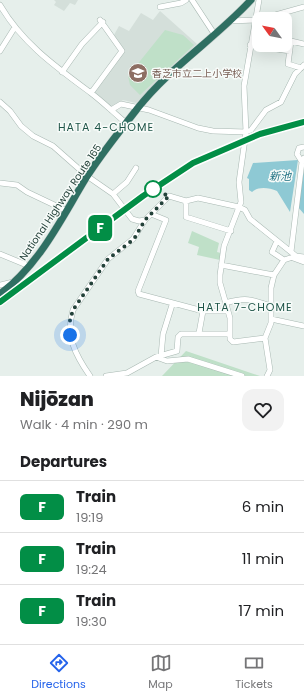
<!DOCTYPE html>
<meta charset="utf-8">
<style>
body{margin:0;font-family:Poppins,"Noto Sans JP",sans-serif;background:#f2f2f2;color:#202124;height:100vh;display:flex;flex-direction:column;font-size:15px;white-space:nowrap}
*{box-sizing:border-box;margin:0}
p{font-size:13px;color:#757577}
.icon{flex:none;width:22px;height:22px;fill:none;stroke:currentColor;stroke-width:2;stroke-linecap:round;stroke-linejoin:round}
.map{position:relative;height:376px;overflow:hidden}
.details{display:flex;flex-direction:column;background:#fff;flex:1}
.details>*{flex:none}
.badge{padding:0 8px;border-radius:6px;font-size:14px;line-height:26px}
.needle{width:26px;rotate:303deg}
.tools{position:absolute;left:252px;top:12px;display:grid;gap:8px}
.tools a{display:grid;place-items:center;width:40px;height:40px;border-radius:8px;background:#fff;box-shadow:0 4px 16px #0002;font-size:20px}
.you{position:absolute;width:20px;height:20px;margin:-10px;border:3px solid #fff;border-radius:50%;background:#1a73e8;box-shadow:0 0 0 6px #1a73e833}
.map>.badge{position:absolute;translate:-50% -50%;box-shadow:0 0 0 2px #fff}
h2{padding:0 20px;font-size:15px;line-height:36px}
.round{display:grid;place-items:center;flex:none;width:42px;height:42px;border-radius:12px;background:#f2f2f2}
.headline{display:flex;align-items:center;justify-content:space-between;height:68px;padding:0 20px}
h1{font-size:19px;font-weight:800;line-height:30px}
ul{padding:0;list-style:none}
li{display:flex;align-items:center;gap:12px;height:52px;padding:0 20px;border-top:1px solid #e0e0e0}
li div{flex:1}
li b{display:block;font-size:15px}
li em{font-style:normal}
li .badge{min-width:44px;font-weight:700;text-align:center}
.tabs{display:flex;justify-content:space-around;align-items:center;height:56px;border-top:1px solid #e0e0e0;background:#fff;font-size:11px;color:#757577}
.tabs a{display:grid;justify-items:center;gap:2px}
.tabs .on{color:#2563eb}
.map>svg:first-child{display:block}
</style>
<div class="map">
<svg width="304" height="376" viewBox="0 0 304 376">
<rect width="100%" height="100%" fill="#e6efeb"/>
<path fill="#d4dfda" d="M54,0h24l-3,5 -5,-2 -6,8 -10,-6 2,-3z
M160,11l37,33 -61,59 -13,-3 -11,8 -18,-15 30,-41 -10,-17 5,-9 10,5 12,-18 12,7z"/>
<path fill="#bfe0c8" d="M165,30l18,5 11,10 -54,50 -10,-10 -2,-9z
M192,231l27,12 -2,9 4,1 -1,7 -23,-5 2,-8 -11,-4z
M186,351l74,25h-98z"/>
<path fill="#8ec9d4" d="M298,160l-8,52 -13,-21c-8,-3 -18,-5 -25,1l-3,-2v-11l-2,-1 6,-15z
M304,169v45l-6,-7z"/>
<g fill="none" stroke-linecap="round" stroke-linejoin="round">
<g stroke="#a8b8b2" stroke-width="6">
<path id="minor" d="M192,0l23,35
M259,0l-15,86 2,46 -7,50 2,20 -17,44 -4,29v8l10,35v21l3,3 32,-4
M0,5c22,38 56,62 91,88 12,9 23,20 35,30
M160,7l21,-4 5,-3
M261,19l43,-12
M229,21l27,-1
M250,45l40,6
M0,51l15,-24
M301,68l-13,-4 3,-23 13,3
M62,72l20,-28 21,-22
M91,93l31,-42 -22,-31
M0,102l10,9 11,15 12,10 20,10 34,30 26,18 19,25 7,2 6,-1
M111,110l10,-6 28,6 49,18 15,3 33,1 5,-2 15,-20 15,-8 14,-28 9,-9
M302,162l-5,-8 2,-6 5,-1
M0,183l17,2 10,7 40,19
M113,194l14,-12 9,-14
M186,201v16l45,14
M151,214l15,6 -28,71 1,3 64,17h25
M277,241l-5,11 12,8
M291,252l11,-90 2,-4
M0,254l29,12
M293,258l11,4
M221,265l53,10
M0,285l13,-3
M225,303c20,-6 26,-4 46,3
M271,319l33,7
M199,333l4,-22
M161,356l2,-22 9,-29
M156,357l21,-6 1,-14 3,-3h48
M90,376c-14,-20 -25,-40 -17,-66l35,-51 25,-20 12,-19 24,-24 17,5 12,-3 41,9 6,3 5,9 46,37
M106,376l21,-3 29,-16 11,4 21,-2 54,17
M267,376l3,-6 -5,-32 6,-15v-35l3,-13 10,-15 12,-4 8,1"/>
</g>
<g stroke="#c2cac8" stroke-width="8">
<path id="highway" d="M0,294c40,-30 61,-75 86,-116 15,-24 34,-47 51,-69 33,-42 78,-70 114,-109"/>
</g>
<use href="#minor" stroke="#fff" stroke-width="5"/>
<use href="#highway" stroke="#2f6f62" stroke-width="7"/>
<path stroke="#5f7d75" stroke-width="1.5" stroke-dasharray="8 4" stroke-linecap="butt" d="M0,302l124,-92 69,-47 67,-29 44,-12"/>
</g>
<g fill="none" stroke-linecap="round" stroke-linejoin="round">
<g stroke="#fff" stroke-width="9">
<path id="line" d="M0,302l143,-106 50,-33 67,-29 44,-12"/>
</g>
<use href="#line" stroke="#028e46" stroke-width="6"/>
<path stroke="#24423a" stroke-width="4" stroke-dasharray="0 7.2" d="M70,335v-15l3,-10 35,-51 26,-20 11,-19 24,-24 -16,-7"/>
</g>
<defs>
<g id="school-disc" transform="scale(1)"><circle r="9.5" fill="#8d6e63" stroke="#f7fbf9"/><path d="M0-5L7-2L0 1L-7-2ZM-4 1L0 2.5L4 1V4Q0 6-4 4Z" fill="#fff"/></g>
</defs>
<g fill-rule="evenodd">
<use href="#school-disc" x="138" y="73"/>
</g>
<circle fill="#fff" stroke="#028e46" stroke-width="2" cx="153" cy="189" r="8"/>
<g text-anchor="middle" stroke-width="3" stroke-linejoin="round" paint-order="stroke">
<g font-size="10" fill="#785e54" stroke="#f7fbf9" text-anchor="start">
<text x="152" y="77">香芝市立二上小学校</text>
</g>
<g font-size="10" fill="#24423a" stroke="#f7fbf9">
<text transform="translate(60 202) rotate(-56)" y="4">National Highway Route 165</text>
</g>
<g font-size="11" letter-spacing="1" fill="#1f5548" stroke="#f7fbf9">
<text x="106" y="131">HATA 4-CHOME</text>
<text x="245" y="311">HATA 7-CHOME</text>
</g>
<g font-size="11" font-style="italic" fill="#1c6f80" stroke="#f7fbf9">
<text x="280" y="180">新池</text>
</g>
</g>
</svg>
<div class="tools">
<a><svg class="needle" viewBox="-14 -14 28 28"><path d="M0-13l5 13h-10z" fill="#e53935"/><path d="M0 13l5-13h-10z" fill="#757577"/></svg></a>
</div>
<div class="you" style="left:70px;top:335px"></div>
<b class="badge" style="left:100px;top:228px;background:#028e46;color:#fff">F</b>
</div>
<section class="details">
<div class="headline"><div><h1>Nijōzan</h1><p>Walk · 4 min · 290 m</p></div><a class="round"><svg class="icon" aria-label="heart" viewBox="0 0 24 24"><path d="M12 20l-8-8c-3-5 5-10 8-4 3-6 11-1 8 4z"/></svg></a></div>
<h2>Departures</h2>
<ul>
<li><span class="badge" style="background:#028e46;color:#fff">F</span><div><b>Train</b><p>19:19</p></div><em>6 min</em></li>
<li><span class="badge" style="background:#028e46;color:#fff">F</span><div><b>Train</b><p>19:24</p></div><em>11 min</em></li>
<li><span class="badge" style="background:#028e46;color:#fff">F</span><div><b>Train</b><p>19:30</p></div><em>17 min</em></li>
</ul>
</section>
<nav class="tabs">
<a class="on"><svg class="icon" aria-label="directions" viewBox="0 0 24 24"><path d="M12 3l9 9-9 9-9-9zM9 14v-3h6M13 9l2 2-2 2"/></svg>Directions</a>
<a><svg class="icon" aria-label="map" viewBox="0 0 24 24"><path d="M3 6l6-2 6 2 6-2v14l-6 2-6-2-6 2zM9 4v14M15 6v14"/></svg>Map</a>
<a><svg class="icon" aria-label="tickets" viewBox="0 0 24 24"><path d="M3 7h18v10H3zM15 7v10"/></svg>Tickets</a>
</nav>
